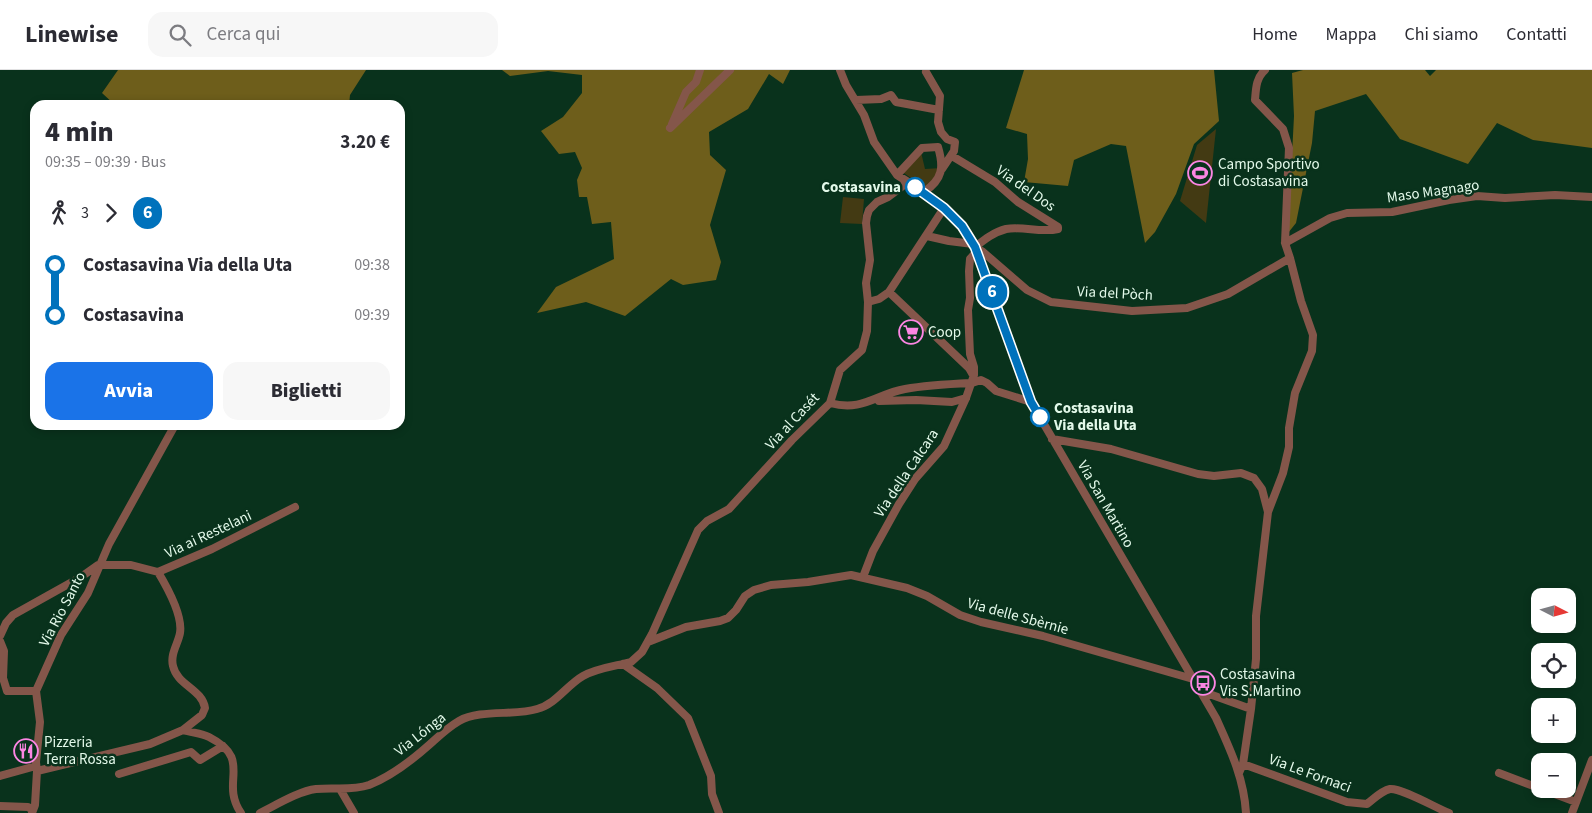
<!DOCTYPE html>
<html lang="it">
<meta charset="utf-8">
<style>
body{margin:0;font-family:"Source Sans 3",sans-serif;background:#f7f7f7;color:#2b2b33;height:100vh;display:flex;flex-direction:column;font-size:19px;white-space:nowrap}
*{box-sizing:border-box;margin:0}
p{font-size:16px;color:#7c7c81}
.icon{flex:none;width:28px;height:28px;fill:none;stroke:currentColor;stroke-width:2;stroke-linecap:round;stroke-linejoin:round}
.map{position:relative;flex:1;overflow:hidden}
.side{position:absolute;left:30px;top:30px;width:375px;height:330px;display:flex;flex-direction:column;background:#fff;border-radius:15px;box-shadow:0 2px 8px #0003}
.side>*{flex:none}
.badge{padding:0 10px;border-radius:16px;font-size:18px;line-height:32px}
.needle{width:32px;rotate:96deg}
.buttons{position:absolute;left:1531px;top:518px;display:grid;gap:10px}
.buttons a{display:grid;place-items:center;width:45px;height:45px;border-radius:10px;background:#fff;box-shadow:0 2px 8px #0003;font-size:25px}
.map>.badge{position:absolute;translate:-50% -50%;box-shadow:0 0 0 2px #fff}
.legs{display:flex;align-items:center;gap:8px;height:55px;padding:0 15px;font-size:16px}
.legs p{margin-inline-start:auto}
.headline{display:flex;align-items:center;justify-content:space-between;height:85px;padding:0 15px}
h1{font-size:28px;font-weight:800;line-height:38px}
.action{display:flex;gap:10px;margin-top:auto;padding:10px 15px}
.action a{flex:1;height:58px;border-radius:15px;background:#1a73e8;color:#fff;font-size:20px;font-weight:800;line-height:58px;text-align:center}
.action a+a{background:#f7f7f7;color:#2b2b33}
ul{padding:0 15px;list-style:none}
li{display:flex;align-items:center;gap:18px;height:50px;font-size:19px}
li i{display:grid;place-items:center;width:8px;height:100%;margin:0 6px;background:currentColor}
li i::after{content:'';width:12px;height:12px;margin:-6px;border:4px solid;border-radius:50%;background:#fff}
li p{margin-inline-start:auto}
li:first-child i{background:linear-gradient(#0000 50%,currentColor 0)}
li:last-child i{background:linear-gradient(currentColor 50%,#0000 0)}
header{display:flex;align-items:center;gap:30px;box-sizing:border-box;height:70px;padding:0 25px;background:#fff;border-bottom:1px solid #e1e1e2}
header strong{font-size:24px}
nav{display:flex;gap:28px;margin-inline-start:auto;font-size:18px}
.search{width:350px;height:45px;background:#f7f7f7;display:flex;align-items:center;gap:12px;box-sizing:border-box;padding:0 18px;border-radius:15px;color:#7c7c81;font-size:19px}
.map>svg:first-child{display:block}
</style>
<header>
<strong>Linewise</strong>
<div class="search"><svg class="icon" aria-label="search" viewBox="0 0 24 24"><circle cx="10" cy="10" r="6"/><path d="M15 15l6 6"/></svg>Cerca qui</div>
<nav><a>Home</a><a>Mappa</a><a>Chi siamo</a><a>Contatti</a></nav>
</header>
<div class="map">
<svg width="1592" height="743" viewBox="0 0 1592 743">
<rect width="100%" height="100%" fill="#09321c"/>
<path fill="#433a13" d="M1216,59l-10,94 -26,-22 17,-56z
M921,82l4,17 16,-1 -13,22 -27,-19z
M843,127l21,2 -2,25 -22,-1z"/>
<path fill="#6e5e1b" d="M118,0h248l-16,25 -1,10h-234l-13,-12z
M502,0h288l-7,14 -14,-10 -21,35 -39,23 1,23 16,15 -16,55 11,37 -5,18 -33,5 -12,-6 -46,37 -39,-14 -49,11 19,-26 58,-28 -3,-37 -19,2 -5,-27h-8l-2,-17 5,-12 -7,-16 -16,2 -18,-23 22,-14 19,-24v-18l-34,-4 -38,5z
M1024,0h190l5,51 -25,23 -18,50 -21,38 -10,11 -19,-97 -15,-2 -37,16 -6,26 -44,-4 4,-23 -1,-25 -21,-6z
M1303,0h122l5,6 6,-6h156v78l-59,-8 -36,-17 -29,41 -68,-25 -34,-45 -51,17 -3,32 -16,80 -8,10 6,-117 -2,-43z"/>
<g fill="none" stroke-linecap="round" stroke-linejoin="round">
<path stroke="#84564a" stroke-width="8" d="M840,0l6,15 18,30 10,27 23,33 27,17 20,16 18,18 13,21 56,155 185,316c14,31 28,60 30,95
M926,2l14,24 -2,26 3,10 6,7 8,3 -1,9 -12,18
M856,30l25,-1 10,-4 5,7 43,8
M672,54l14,-32 10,-10 4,-12
M670,58l60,-58
M952,86l43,26 23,20 40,25v2c-17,4 -35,-3 -52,0 -12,3 -22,11 -31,18l8,5 44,38 24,12 81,9 55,-3 41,-14 62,-36
M897,105l25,-27 16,-1c6,20 5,32 -14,45
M927,166l22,5 24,3
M1285,173l45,-25 17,-5 45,-1 57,-12 28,-4 28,2 50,-3 37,2
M889,222l80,76 4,7
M868,232l11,-3 10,-7 55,-84
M879,331l37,-1 36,2 14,-4
M830,333c33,9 46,-9 75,-14 22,-4 45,-5 67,-6l9,-3 6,3 9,8 35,11
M1052,369l59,10 87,25 16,2 27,-3 13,5 8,11 6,23
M863,507l10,-26 26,-47 16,-25 29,-33 22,-48 8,-23v-8l-4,-13 -2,-44 2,-12 -1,-27 1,-12 7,-8
M0,566l6,-13 7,-8 68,-38 17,-12h33l27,7 54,-23 83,-42
M0,571l4,10 -1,27 4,13h29
M648,572l38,-15 34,-6 8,-3 8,-8 9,-14 9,-6 17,-5 37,-3 43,-7 56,13 20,8 33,19 21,7 62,14 150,43
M623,594l34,24 31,30 23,58 1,18 7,19
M1201,621l50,18
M183,660c9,3 18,3 26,7 45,23 10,44 32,76
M1243,694l104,38 20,2c8,-6 14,-13 23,-15 12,-1 46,19 59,24
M37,701l113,-27 33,-14 19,-15 3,-7c-3,-19 -28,-23 -32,-42 -3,-12 5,-22 7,-33 3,-18 -13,-46 -22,-61
M1239,703l4,-9 8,-55 5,-50v-43l12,-104 15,-39 6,-26v-19l6,-35 17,-42 1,-16 -12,-34 -11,-43 -5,-15 4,-95 -6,-19 -28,-29c1,-12 1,-22 10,-30
M1499,703l77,29
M119,704l72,-22 9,8 23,-14
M0,706l36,-10
M340,719l14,24
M0,736l28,1 5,3
M32,743l3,-8 2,-34 -1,-9 4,-40 -4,-31 25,-56 27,-42 21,-49 66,-119
M260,743c16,-8 39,-22 56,-24 18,-2 35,2 53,-4 23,-9 42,-24 60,-40 9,-8 18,-17 30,-24 21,-12 55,-5 78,-12 19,-5 30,-24 46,-33 14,-8 33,-10 48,-14l11,-10 10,-18 46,-104 9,-9 22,-12 63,-69 38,-37 10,-33 22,-20 5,-19 1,-29 -2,-19 4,-23 -4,-37 1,-7 2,-6 8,-8 11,-5 20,-15
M1572,743l20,-53"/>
</g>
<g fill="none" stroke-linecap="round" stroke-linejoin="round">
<g stroke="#fff" stroke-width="11">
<path id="line-1" d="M915,117l29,21 18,18 13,21 56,155 9,15"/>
</g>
<use href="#line-1" stroke="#0072bc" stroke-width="8"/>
</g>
<defs>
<g id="stadium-ring" transform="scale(1.25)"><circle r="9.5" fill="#09321c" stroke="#fc86e3" stroke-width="1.5"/><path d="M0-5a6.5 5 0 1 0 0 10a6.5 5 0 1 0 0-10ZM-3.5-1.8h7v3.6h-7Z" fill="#fc86e3"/></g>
<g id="supermarket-ring" transform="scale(1.25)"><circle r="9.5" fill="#09321c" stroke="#fc86e3" stroke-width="1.5"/><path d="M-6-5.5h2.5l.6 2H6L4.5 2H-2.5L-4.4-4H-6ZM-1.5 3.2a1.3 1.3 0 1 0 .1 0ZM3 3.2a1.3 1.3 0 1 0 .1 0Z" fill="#fc86e3"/></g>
<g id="bus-ring" transform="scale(1.25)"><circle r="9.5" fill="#09321c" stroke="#fc86e3" stroke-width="1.5"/><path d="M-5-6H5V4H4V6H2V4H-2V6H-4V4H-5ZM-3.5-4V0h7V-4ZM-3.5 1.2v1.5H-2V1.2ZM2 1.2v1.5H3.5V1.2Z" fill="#fc86e3"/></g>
<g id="restaurant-ring" transform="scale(1.25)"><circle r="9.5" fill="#09321c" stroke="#fc86e3" stroke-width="1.5"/><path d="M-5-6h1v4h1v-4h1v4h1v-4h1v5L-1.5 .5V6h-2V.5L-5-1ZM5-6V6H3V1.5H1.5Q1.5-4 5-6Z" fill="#fc86e3"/></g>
</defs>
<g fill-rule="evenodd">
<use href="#stadium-ring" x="1200" y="103"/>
<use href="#supermarket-ring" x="911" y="262"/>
<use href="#bus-ring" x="1203" y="613"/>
<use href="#restaurant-ring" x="26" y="681"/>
</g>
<g fill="#fff" stroke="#0072bc" stroke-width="2.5">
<circle cx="915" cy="117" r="9"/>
<circle cx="1040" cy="347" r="9"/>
</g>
<g text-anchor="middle" stroke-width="5" stroke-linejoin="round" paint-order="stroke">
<g font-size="15" fill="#e3f9ea" stroke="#09321c" text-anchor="start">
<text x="1218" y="99">Campo Sportivo<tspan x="1218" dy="17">di Costasavina</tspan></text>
<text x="928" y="267">Coop</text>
<text x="1220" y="609">Costasavina<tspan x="1220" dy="17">Vis S.Martino</tspan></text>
<text x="44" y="677">Pizzeria<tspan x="44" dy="17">Terra Rossa</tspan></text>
</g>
<g font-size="15" font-weight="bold" fill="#e3f9ea" stroke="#09321c" text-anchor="end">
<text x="901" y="122">Costasavina</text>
<text x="1054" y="343" text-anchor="start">Costasavina<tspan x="1054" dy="17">Via della Uta</tspan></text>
</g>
<g font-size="15" fill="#e3f9ea" stroke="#09321c">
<text transform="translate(1026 118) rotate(35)" y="5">Via del Dos</text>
<text transform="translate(1433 121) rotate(-8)" y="5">Maso Magnago</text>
<text transform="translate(1115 223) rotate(3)" y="5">Via del Pòch</text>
<text transform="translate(792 351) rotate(-47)" y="5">Via al Casét</text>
<text transform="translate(906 403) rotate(-56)" y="5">Via della Calcara</text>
<text transform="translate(1106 434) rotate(60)" y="5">Via San Martino</text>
<text transform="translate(208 464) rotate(-25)" y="5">Via ai Restelani</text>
<text transform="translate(62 539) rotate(-62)" y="5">Via Rio Santo</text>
<text transform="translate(1018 546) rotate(15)" y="5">Via delle Sbèrnie</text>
<text transform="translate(420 664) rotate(-38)" y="5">Via Lónga</text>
<text transform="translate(1310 703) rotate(20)" y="5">Via Le Fornaci</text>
</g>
</g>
</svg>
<div class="buttons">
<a><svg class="needle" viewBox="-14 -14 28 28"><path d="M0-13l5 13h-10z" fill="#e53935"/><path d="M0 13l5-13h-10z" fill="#7c7c81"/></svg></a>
<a><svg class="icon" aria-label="locate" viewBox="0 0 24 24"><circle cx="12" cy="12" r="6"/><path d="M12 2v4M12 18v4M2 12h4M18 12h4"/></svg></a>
<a>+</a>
<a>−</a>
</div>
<b class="badge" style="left:992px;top:222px;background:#0072bc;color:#fff">6</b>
<section class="side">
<div class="headline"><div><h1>4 min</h1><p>09:35 – 09:39 · Bus</p></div><b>3.20 €</b></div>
<div class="legs"><svg class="icon" aria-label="walk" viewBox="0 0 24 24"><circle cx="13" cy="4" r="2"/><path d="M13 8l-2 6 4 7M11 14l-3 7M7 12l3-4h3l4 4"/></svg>3<svg class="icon" aria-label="forward" viewBox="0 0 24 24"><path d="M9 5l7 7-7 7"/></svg><b class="badge" style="background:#0072bc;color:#fff">6</b></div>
<ul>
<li><i style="color:#0072bc"></i><b>Costasavina Via della Uta</b><p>09:38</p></li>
<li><i style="color:#0072bc"></i><b>Costasavina</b><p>09:39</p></li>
</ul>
<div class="action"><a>Avvia</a><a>Biglietti</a></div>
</section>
</div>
